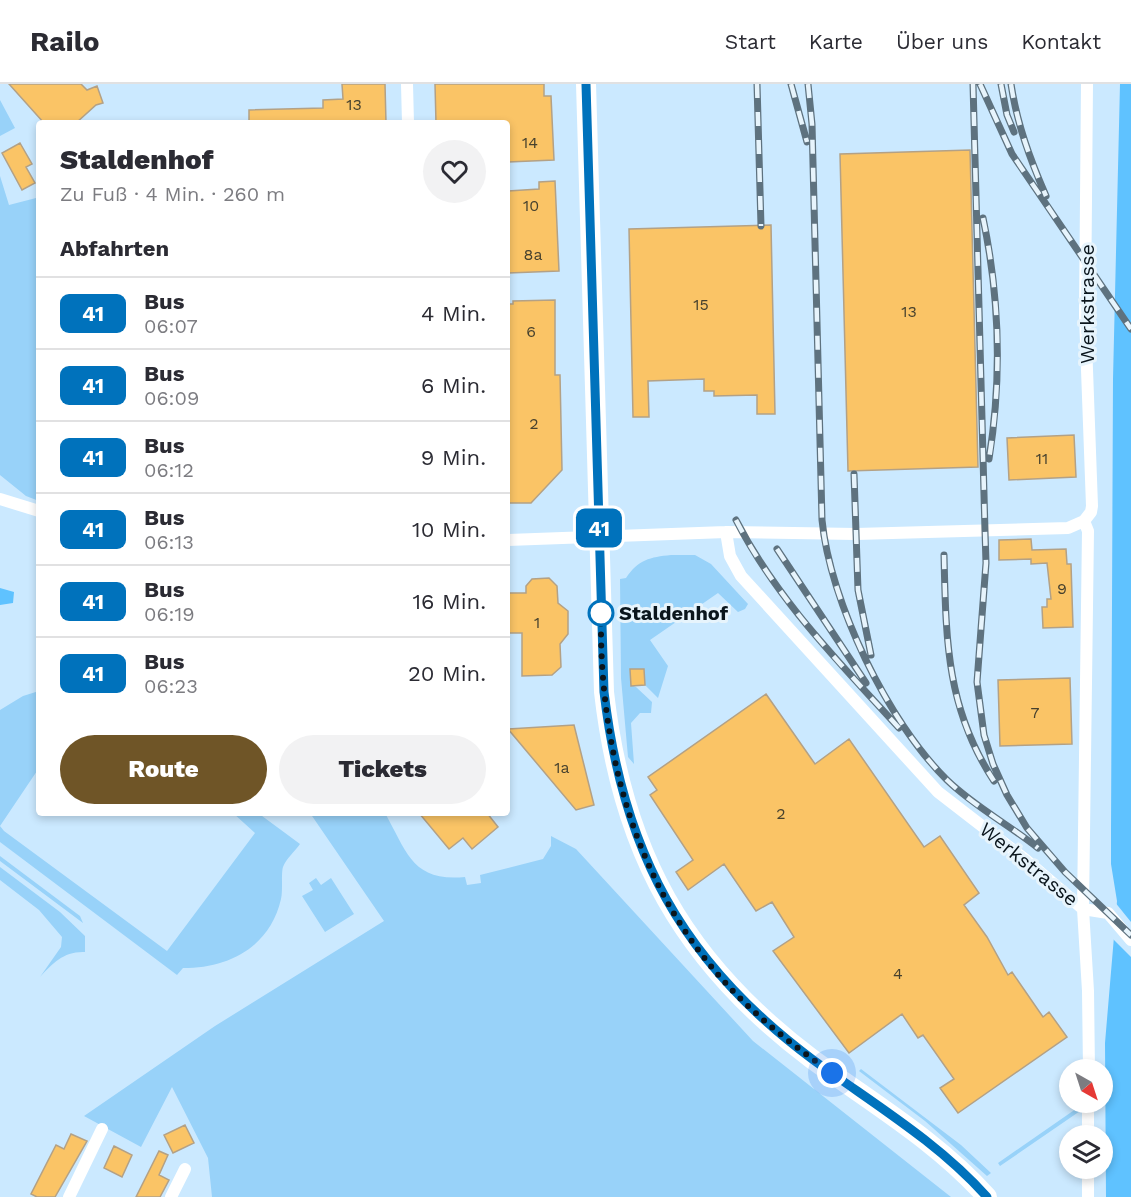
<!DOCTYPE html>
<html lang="de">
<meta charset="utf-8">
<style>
body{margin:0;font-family:"Work Sans",sans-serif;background:#f2f2f3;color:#2b2b33;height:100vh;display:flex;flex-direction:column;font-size:22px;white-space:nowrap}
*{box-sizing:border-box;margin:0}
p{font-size:20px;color:#7c7c81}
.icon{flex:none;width:33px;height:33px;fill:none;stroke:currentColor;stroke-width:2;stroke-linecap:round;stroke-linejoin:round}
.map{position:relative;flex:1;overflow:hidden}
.sheet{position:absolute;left:36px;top:36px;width:474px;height:696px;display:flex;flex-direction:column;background:#fff;border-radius:6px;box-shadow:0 3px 9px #0003}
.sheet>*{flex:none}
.badge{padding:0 12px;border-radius:9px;font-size:21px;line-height:39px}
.needle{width:39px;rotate:141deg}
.controls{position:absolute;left:1059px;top:975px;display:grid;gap:12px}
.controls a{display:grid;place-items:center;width:54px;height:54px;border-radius:50%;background:#fff;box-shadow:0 3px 9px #0003;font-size:30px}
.you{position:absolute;width:30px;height:30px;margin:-15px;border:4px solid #fff;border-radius:50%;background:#1a73e8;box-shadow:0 0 0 9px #1a73e833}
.map>.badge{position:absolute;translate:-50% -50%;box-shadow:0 0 0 3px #fff}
h2{padding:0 24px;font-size:22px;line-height:54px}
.round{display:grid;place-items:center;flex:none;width:63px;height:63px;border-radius:32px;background:#f2f2f3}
.headline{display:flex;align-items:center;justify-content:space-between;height:102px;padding:0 24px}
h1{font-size:28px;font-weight:800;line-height:45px}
.button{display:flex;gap:12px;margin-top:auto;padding:12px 24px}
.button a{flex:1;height:69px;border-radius:36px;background:#6f5527;color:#fff;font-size:24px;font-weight:800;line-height:69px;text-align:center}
.button a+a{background:#f2f2f3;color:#2b2b33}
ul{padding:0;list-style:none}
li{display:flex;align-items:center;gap:18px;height:72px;padding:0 24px;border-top:2px solid #e1e1e2}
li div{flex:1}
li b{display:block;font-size:22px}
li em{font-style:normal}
li .badge{min-width:66px;font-weight:700;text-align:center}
header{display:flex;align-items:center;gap:36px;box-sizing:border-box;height:84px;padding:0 30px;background:#fff;border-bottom:2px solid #e1e1e2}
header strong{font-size:28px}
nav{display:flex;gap:33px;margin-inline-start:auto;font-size:21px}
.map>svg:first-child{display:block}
</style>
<header>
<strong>Railo</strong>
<nav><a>Start</a><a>Karte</a><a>Über uns</a><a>Kontakt</a></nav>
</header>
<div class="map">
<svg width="1131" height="1113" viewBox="0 0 1131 1113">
<rect width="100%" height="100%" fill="#cbe9ff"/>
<path fill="#98d2f9" d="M0,16l15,28 -15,8z
M0,92l9,29 27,-7 3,15v288l-13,-5 -26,-21z
M671,471h24l16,9 37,40 -3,5 -7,3 -20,-19 -68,47 18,26 -10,32 -13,-13 -1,-16h-14l1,16 5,2 16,15 -1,11h-11l-9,10 3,41 -6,-7 -7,-79 -1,-99 6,-1c12,-18 24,-21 45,-23z
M39,607v77l-39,58 4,5 163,120 88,-118 -22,-20h25l42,31c-5,7 -14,15 -17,23 -2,6 0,23 -2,32 -11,48 -52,69 -98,69l-6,7 -177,-133v-132l23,-14z
M310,729h75c22,39 27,69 80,64l2,8 14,-2 -1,-8 63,-16 8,-13v-10l25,13 177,192 198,156h-739l-4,-39 -36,-71 -31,60 -57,-31 131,-90 169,-105z
M0,772l80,60 3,7 -83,-62z
M0,783l60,45 25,24v16c-21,-1 -32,11 -45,25l21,-30 1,-10 -23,-27 -39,-30z
M316,794l5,7 10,-7 23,36 -29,18 -23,-36 11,-6 -4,-7z
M861,985l100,76 30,28 -4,3 -62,-55 -66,-50z
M1083,1020v5l-83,57 -2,-3z"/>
<path fill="#5fc2ff" d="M1120,0h11v1113h-25l-1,-154 12,-142 -6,-37v-33l2,-452z
M0,504l14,4 -1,11 -13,2z"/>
<path fill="#cbe9ff" d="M1114,817l17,21v35l-18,-18z"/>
<path fill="#fac466" stroke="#b3a186" stroke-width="1.5" d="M9,0h72l6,6 10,-4 6,17 -7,2 -20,18h-32z
M342,0h43l1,39h-137v-13l74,-2v-8l20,-1z
M435,0h109v12h7l3,64 -47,2v-39h-71z
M20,59l12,21 -6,3 9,16 -13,7 -20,-37z
M970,66l8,317 -130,4 -8,-317z
M555,97l4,90 -52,2v-82l32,-2v-7z
M771,141l4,189h-18v-19l-43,1v-5h-10v-12l-56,2 1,36h-16l-4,-188z
M555,216v75h5l2,95 -31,33h-24v-199h6v-3z
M1074,351l2,42 -67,3 -2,-42z
M1031,455l1,11 34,-1 1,15h4l2,63 -30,1 -1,-21h5v-8h4l-4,-36 -16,1v-5l-32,1v-20z
M549,494l8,8 1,17 10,8v23l-8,10 1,23 -9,8 -30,1v-43h-15v-40h19v-7l6,-7z
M630,585h14l1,16 -14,1z
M1070,594l2,66 -72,2 -2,-66z
M766,610l49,70 34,-25 75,108 16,-11 39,57 -15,12 23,32 21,38 4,-3 31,45 6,-5 18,25 -109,76 -18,-25 14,-9 -31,-44 -5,3 -16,-24 -53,39 -76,-102 21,-14 -22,-35 -16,9 -32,-47 -36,26 -12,-18 17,-12 -43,-65 7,-5 -9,-13z
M574,641l20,80 -18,5 -68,-81z
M419,729h68l11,14 -26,22 -9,-11 -14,11z
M185,1041l9,18 -21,10 -9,-18z
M71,1050l16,7 -32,56h-18l-6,-3 25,-49 8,4z
M114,1062l18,9 -10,22 -18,-9z
M159,1067l9,4 -9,20 10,5 -9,17h-24z"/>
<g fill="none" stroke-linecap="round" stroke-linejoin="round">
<path stroke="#fff" stroke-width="12" d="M407,0l1,39
M0,415l39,12
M1084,437l4,10 -5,378 5,82 1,79
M726,448l4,24 11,20 197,216 88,68 57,49
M507,456l219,-8 130,2 212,-6 16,-7 7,-9 1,-6 -7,-191 2,-231
M1083,825l25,4 23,27
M1088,1052v-34
M69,1113l33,-68
M171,1113l14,-28
M1088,1113v-29"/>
<path stroke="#fff" stroke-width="20" d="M586,0l18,608c18,160 79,270 208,367 60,44 125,82 175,138"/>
<g stroke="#5e727f" stroke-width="7">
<path id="rail" d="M757,0l4,142
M791,0l16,58
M808,0l4,40 10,396c8,82 66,202 125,260 28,27 61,44 91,68
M973,0l12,447 1,32 -9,119 7,53 9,29 14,31 20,33 38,44 66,63
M980,0l32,70 119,175
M1001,0l6,31 7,17
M1011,0c6,40 19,75 35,112
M983,134c17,81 19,160 6,241
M854,390l4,116 13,65
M736,436c41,80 103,142 163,208
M777,465l89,134
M944,471c2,84 2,153 50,226"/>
</g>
<use href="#rail" stroke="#e7f4fc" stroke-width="4.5" stroke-dasharray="14" stroke-linecap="butt"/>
</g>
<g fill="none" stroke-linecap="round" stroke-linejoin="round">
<g stroke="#fff" stroke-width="14">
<path id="line" d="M586,0l18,608c19,160 78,270 208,367 60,44 125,82 175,138"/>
</g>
<use href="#line" stroke="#0072bc" stroke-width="9"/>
<path stroke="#0a151c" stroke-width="6" stroke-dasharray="0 10.8" d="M601,529c-2,138 35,278 133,379 30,31 64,57 98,81"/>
</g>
<circle fill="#fff" stroke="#0072bc" stroke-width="3" cx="601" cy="529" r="12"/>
<g text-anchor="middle" stroke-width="6" stroke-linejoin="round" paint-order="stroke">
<g font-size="16" fill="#46412e">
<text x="354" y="26">13</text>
<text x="530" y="64">14</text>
<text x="531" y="127">10</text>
<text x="533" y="176">8a</text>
<text x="701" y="226">15</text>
<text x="909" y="233">13</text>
<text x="531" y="253">6</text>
<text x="534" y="345">2</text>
<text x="1042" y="380">11</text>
<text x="1062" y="510">9</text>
<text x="537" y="544">1</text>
<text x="1035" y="634">7</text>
<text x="562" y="689">1a</text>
<text x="781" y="735">2</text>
<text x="898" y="895">4</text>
</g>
<g font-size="20" fill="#0a151c" stroke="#e7f4fc">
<text transform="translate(1087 220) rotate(-90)" y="7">Werkstrasse</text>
<text transform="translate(1029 780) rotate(39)" y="7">Werkstrasse</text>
</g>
<g font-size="20" font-weight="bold" fill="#0a151c" stroke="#e7f4fc" text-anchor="start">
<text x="619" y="536">Staldenhof</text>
</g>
</g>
</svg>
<div class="controls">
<a><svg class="needle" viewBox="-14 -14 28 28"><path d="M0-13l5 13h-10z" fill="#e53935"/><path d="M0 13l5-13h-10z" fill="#7c7c81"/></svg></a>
<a><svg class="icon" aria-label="layers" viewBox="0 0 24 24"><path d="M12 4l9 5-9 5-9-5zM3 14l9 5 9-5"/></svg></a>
</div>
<div class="you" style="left:832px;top:989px"></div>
<b class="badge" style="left:599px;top:444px;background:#0072bc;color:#fff">41</b>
<section class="sheet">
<div class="headline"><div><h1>Staldenhof</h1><p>Zu Fuß · 4 Min. · 260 m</p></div><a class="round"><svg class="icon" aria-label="heart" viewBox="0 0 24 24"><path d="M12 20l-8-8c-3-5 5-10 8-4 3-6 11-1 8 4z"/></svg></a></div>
<h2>Abfahrten</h2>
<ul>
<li><span class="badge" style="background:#0072bc;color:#fff">41</span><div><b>Bus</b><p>06:07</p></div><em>4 Min.</em></li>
<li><span class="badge" style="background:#0072bc;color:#fff">41</span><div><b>Bus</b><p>06:09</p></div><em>6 Min.</em></li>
<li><span class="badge" style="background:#0072bc;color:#fff">41</span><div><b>Bus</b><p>06:12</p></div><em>9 Min.</em></li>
<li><span class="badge" style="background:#0072bc;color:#fff">41</span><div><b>Bus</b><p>06:13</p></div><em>10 Min.</em></li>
<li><span class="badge" style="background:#0072bc;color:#fff">41</span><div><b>Bus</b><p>06:19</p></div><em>16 Min.</em></li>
<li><span class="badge" style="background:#0072bc;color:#fff">41</span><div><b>Bus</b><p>06:23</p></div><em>20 Min.</em></li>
</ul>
<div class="button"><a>Route</a><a>Tickets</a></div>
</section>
</div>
